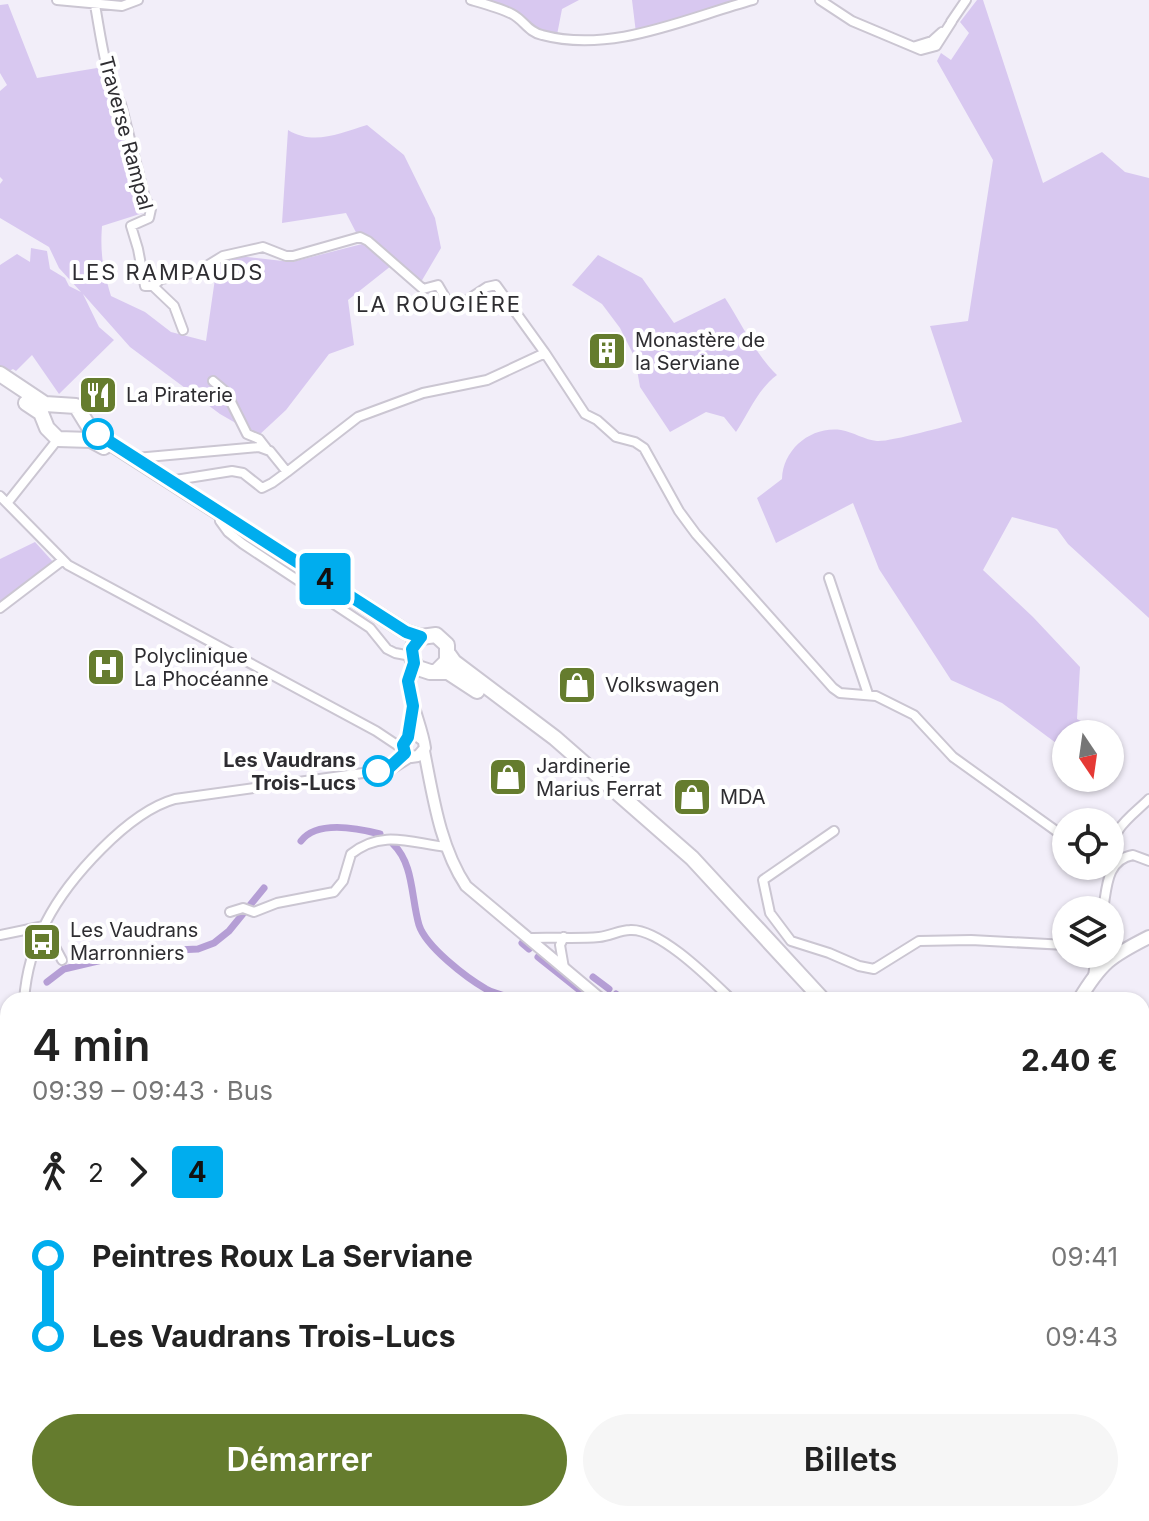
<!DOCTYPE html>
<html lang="fr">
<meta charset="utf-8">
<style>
body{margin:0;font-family:Inter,sans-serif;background:#f6f6f6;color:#222;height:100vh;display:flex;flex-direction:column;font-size:30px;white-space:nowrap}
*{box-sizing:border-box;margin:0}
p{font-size:26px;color:#767676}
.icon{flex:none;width:44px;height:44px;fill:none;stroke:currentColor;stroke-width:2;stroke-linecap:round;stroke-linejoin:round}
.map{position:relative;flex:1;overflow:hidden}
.details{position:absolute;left:0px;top:992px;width:1150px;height:530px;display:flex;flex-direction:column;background:#fff;border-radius:24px 24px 0 0;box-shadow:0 2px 6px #0004}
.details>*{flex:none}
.badge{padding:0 16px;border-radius:6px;font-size:28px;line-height:52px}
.needle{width:52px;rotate:167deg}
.buttons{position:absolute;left:1052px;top:720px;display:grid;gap:16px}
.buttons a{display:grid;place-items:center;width:72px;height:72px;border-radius:50%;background:#fff;box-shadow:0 2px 6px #0004;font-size:40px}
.map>.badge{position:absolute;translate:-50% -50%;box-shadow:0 0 0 4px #fff}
.legs{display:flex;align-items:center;gap:12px;height:88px;padding:0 32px;font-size:26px}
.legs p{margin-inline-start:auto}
.head{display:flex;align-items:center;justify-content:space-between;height:136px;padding:0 32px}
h1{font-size:44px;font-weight:600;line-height:60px}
.primary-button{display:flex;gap:16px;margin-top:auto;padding:16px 32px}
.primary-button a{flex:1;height:92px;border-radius:48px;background:#657c2e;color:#fff;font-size:32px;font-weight:600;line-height:92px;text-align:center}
.primary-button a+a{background:#f6f6f6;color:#222}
ul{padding:0 32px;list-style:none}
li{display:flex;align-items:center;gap:28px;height:80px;font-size:30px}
li i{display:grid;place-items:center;width:12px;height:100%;margin:0 10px;background:currentColor}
li i::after{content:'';width:20px;height:20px;margin:-10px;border:6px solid;border-radius:50%;background:#fff}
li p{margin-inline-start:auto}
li:first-child i{background:linear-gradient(#0000 50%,currentColor 0)}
li:last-child i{background:linear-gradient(currentColor 50%,#0000 0)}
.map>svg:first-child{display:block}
</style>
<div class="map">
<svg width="1149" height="1521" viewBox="0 0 1149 1521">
<rect width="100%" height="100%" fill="#f2eef9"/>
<path fill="#d8c8f0" d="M489,0h90l-17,9 -5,26 -24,-6c-12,-16 -25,-23 -44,-29z
M632,0h113l-109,33z
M977,0h6l60,183 59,-31 23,20 24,6v440l-81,-74 -11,-15 -45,-12 -29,53 50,47 47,50 -3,52 26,13 -37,2v37l-10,-28 -54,-40 -51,-23 -72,-111 -26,-66 -77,40 -19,-45 25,-19c1,-30 29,-53 59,-49 12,2 24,10 36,11 13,1 69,-15 85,-19l-32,-96 38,-5 25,-161 -56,-99 4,-8 10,7 18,-27 -9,-11z
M8,4l29,74 66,-11 16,49 24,97 -41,13c-2,28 1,43 9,70l34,16 26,20 35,9 11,-76 22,-9 53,6 70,-18 -16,-31 -64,10 6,-93c26,16 52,3 79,-5l37,30 31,63 6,30 -20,34 -25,-20 -48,38 6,45 -25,9 -43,56 -28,26 -38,-22 -90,-67 -47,-53 16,33 15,13 -55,54 -27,-39 -16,16 -3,-2 -6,3 -7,-4v-103l17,-11 13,8 1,-14 16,3 3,18 15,9 4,8 12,6 -22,-24 -10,-21 -49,-29v-34l3,-4 -3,-3v-86l7,-6 -7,-12v-68z
M598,255l44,23 32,45 51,-25c17,26 30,56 52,77 -19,14 -28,37 -41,57l-12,-15 -18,-5 -36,20 -30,-45 -5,-29 -15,-30 -18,-24 -30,-19z
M35,542l20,22 -55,40v-45z
M5,1167l3,2v345h603l-7,6 -12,1h-592v-352z
M1142,1369l7,6v55l-7,-5z"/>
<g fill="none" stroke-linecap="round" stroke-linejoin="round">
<path stroke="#b59ed5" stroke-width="7" d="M301,841c16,-21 56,-13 79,-7
M393,844c21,20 18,54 26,81 7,22 48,53 67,64 11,6 24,8 36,11
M522,943l7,6
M538,957l54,43
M593,977l16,12
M47,982l17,-13 72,-17 62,-3 16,-6 15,-12 35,-43
M616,994l8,6"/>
<g stroke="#cbc6d2" stroke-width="12">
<path id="minor" d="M57,0l65,6 16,-6
M471,0c14,4 29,8 41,14 12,6 16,18 30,21 70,19 144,-17 211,-35
M820,0l32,21 69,29 15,-4 16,-25
M95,5c6,33 10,70 26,99l24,94 6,11 -2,9 -18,8 7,23 7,37h8l8,-7 36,-7 26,-16 40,-9 23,9h7l67,-19 8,4 55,48 15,-4 11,19 6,4 32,-21 9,-2 49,68 40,61 12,6 19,17 19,5 9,6 35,63 17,23 137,154 7,5 36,3 38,19 39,42 113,81
M951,22l15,-22
M916,46l16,-5 10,-9
M153,286l21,20 9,24
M213,381l13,11 21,42 12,5 7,9
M136,458l123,-11 11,4 17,21 71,-55 65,-24 64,-13 58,-27
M169,481l63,-10 11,2 19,15 10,-5 15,-11
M0,496l68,69 308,166 27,18
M8,502l50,-63
M220,521l8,11 15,12 127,84 17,21 8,4 16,3
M829,578l39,116
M0,608l63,-48
M834,831l-71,49 7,33 21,28 38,12 30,13 15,3 45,-28 52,-1 95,5
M1117,861l-4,-5c-3,-28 18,-39 36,-57
M1103,910c4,-22 3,-50 30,-55l16,6
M230,912l13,-4 11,4 23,-9 57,-11 9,-11 8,-27c31,-25 60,-11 95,-7
M0,935l44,-9 18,34
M530,938c23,-1 46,1 69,-1 11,-1 21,-7 31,-7 30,-2 81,50 102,70
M564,968l-4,-23 4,-8
M1093,977l3,-23
M24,1000c2,-26 10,-55 22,-78 22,-43 82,-110 129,-123l217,-30 19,-12
M1142,1087l7,-8
M1142,1144l7,1
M479,1514l6,7
M1101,1514l2,7
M762,1521l50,-7"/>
</g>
<g stroke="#cbc6d2" stroke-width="14">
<path id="tertiary" d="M414,663c-12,29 7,56 11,85l-7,8 -7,1 -6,-4 -2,-8 5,-8 8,-2 7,5
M424,751c9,45 16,96 42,135l136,114"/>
</g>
<g stroke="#cbc6d2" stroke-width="16">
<path id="secondary" d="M1079,1000c22,-37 32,-44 70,-63
M926,1521l5,-7"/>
</g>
<g stroke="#cbc6d2" stroke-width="18">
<path id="primary" d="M0,374l45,30 31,2 13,21 20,15 297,190 15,5
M26,403l15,10 6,15 11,11 33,1 13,7
M449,655l5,7 101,76 137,120 131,142
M437,671l10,-10v-16l-11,-10 -15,2c-11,9 -13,20 -3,31l12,4h18l29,19
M1142,1358l7,6"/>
</g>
<use href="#minor" stroke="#fff" stroke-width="8"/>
<use href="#tertiary" stroke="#fff" stroke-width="10"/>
<use href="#secondary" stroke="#fff" stroke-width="12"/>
<use href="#primary" stroke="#fff" stroke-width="14"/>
</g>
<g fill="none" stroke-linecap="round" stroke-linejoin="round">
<g stroke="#fff" stroke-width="18">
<path id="line-1" d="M98,434l308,198 15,5 -9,12 2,14 -6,18 5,25 -5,31 -5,8 2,8 -15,14 -12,4"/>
</g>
<use href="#line-1" stroke="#00adee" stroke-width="12"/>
</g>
<defs>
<g id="building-square" transform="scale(2)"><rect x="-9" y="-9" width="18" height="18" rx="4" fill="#657c2e" stroke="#fff"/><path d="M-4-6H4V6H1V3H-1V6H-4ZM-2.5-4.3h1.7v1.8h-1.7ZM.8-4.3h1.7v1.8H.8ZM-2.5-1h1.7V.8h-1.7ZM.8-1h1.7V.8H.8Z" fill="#fff"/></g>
<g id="restaurant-square" transform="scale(2)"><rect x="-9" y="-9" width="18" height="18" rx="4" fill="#657c2e" stroke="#fff"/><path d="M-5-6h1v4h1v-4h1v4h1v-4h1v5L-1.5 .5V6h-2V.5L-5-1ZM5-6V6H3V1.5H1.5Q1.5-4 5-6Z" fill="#fff"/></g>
<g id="hospital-square" transform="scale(2)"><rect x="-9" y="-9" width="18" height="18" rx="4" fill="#657c2e" stroke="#fff"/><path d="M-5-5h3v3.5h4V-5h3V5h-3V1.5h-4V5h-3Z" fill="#fff"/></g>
<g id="shop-square" transform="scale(2)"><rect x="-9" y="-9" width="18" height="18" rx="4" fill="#657c2e" stroke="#fff"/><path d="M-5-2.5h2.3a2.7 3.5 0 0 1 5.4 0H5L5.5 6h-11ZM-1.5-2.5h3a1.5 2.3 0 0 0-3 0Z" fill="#fff"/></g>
<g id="bus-square" transform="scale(2)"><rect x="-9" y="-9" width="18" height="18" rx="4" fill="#657c2e" stroke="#fff"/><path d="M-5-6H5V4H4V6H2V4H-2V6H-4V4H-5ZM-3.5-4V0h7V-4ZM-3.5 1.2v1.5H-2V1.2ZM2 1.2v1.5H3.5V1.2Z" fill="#fff"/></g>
</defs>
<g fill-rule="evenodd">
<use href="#building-square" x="607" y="351"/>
<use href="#restaurant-square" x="98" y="395"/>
<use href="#hospital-square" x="106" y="667"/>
<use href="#shop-square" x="577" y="685"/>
<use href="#shop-square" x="508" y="777"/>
<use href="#shop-square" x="692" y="797"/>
<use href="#bus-square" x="42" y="942"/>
</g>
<g fill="#fff" stroke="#00adee" stroke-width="4">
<circle cx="98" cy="434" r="14"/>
<circle cx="378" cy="771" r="14"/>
</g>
<g text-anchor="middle" stroke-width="8" stroke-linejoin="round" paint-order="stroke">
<g font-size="20" fill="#2e2d31" stroke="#fff">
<text transform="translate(126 133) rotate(75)" y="7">Traverse Rampal</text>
</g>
<g font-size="20" fill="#2e2d31" stroke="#fff" text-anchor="start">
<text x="635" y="347">Monastère de<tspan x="635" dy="23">la Serviane</tspan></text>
<text x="126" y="402">La Piraterie</text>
<text x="134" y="663">Polyclinique<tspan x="134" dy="23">La Phocéanne</tspan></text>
<text x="605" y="692">Volkswagen</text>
<text x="536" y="773">Jardinerie<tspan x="536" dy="23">Marius Ferrat</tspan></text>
<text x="720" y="804">MDA</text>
<text x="70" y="937">Les Vaudrans<tspan x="70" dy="23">Marronniers</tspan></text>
</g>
<g font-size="20" font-weight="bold" fill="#2e2d31" stroke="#fff" text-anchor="end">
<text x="356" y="767">Les Vaudrans<tspan x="356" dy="23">Trois-Lucs</tspan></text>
</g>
<g font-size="22" letter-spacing="2" fill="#2e2d31" stroke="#fff">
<text x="168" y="280">LES RAMPAUDS</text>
<text x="439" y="312">LA ROUGIÈRE</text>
</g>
</g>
</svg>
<div class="buttons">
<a><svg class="needle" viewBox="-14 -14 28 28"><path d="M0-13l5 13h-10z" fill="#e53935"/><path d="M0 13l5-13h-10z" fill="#767676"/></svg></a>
<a><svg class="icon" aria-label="locate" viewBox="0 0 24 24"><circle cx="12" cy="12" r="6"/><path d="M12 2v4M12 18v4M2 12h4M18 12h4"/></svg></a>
<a><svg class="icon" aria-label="layers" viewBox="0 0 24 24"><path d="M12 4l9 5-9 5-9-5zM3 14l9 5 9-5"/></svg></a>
</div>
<b class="badge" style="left:325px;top:579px;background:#00adee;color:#111">4</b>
<section class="details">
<div class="head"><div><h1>4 min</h1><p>09:39 – 09:43 · Bus</p></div><b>2.40 €</b></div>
<div class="legs"><svg class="icon" aria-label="walk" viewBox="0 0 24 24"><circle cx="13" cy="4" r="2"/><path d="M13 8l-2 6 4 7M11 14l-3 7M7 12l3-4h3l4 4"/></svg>2<svg class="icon" aria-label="forward" viewBox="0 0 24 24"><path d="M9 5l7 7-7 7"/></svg><b class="badge" style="background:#00adee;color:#111">4</b></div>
<ul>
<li><i style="color:#00adee"></i><b>Peintres Roux La Serviane</b><p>09:41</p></li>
<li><i style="color:#00adee"></i><b>Les Vaudrans Trois-Lucs</b><p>09:43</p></li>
</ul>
<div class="primary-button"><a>Démarrer</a><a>Billets</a></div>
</section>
</div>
